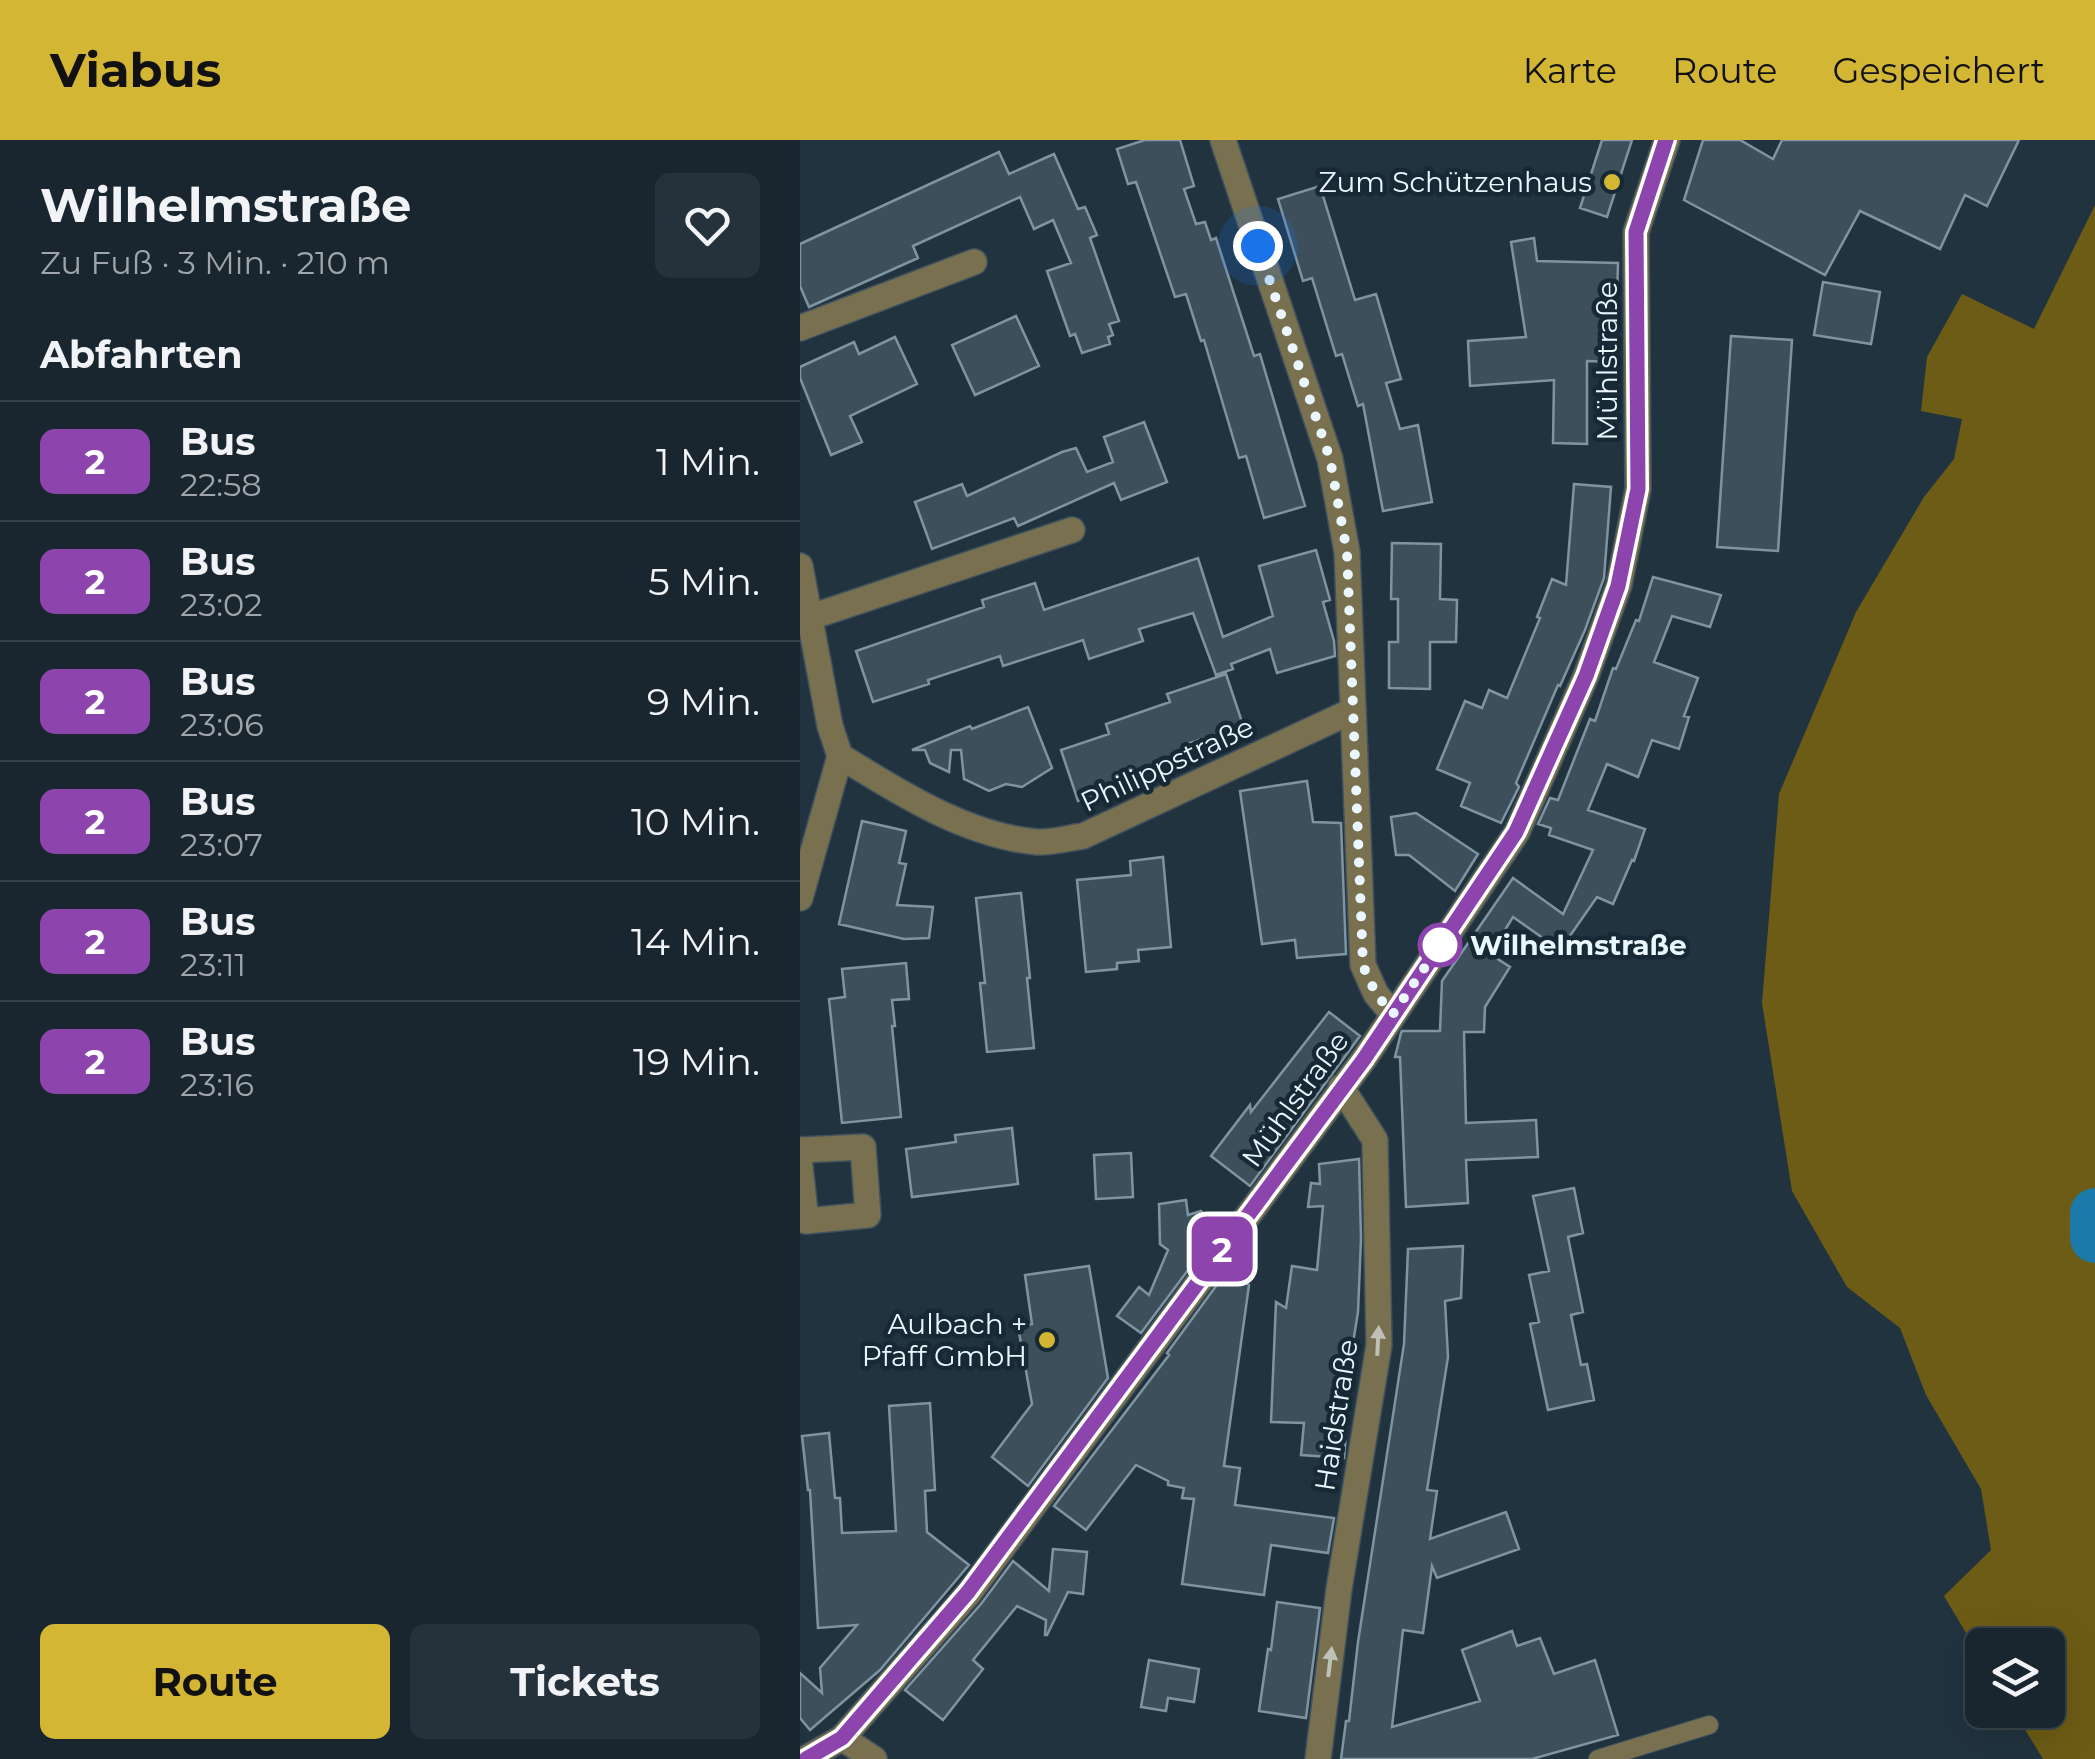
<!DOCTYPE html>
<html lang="de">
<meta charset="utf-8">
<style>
body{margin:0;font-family:Montserrat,sans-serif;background:#26323b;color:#f1f3f6;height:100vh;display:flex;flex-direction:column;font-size:38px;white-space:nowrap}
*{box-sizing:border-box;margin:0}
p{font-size:32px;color:#9fa5aa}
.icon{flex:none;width:55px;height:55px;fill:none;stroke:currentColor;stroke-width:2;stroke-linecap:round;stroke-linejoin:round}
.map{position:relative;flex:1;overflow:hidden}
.drawer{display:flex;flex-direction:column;background:#19262f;width:800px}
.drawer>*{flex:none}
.badge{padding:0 20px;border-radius:15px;font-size:35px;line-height:65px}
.tools{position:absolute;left:1165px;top:1488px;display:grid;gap:20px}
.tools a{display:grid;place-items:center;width:100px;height:100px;border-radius:15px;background:#19262f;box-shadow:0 10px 40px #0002,0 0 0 2px #37434b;font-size:50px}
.you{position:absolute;width:50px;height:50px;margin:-25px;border:8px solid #fff;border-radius:50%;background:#1a73e8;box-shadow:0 0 0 15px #1a73e833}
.map>.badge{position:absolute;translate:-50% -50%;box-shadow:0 0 0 5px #fff}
h2{padding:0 40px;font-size:38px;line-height:90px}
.round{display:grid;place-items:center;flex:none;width:105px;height:105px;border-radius:15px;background:#26323b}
.summary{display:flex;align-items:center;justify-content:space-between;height:170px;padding:0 40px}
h1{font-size:48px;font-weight:700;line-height:75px}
.cta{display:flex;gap:20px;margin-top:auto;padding:20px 40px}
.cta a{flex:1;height:115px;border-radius:15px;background:#d4b635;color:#111;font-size:40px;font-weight:700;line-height:115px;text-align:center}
.cta a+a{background:#26323b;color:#f1f3f6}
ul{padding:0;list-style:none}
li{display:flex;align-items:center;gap:30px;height:120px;padding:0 40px;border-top:2px solid #37434b}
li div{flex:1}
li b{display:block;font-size:38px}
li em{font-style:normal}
li .badge{min-width:110px;font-weight:700;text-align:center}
header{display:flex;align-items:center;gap:60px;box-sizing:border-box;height:140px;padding:0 50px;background:#d4b635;color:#111}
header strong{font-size:48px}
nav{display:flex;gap:55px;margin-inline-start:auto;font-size:35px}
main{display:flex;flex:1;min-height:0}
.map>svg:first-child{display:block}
</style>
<header>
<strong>Viabus</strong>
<nav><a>Karte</a><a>Route</a><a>Gespeichert</a></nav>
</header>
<main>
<section class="drawer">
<div class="summary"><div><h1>Wilhelmstraße</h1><p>Zu Fuß · 3 Min. · 210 m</p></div><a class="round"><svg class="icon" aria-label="heart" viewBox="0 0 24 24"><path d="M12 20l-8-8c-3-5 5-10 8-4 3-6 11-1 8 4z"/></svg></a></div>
<h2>Abfahrten</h2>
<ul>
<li><span class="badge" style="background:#8e44ad;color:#fff">2</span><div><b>Bus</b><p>22:58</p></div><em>1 Min.</em></li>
<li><span class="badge" style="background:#8e44ad;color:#fff">2</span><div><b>Bus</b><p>23:02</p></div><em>5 Min.</em></li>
<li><span class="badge" style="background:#8e44ad;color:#fff">2</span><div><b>Bus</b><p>23:06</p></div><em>9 Min.</em></li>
<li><span class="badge" style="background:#8e44ad;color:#fff">2</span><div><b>Bus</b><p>23:07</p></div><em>10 Min.</em></li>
<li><span class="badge" style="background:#8e44ad;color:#fff">2</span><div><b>Bus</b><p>23:11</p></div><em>14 Min.</em></li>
<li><span class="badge" style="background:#8e44ad;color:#fff">2</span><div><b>Bus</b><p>23:16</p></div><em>19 Min.</em></li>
</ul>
<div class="cta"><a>Route</a><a>Tickets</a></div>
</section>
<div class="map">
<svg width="1295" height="1619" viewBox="0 0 1295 1619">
<rect width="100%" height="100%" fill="#21333f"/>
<path fill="#6d5c15" d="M1295,65v1554h-52l-30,-49h35v-65h-66v15l-38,-64 47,-46 -10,-61 -55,-94 -26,-67 -53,-41 -55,-96 -30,-188 17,-209 77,-182 68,-115 30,-38 8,-40 -41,-8 6,-54 35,-63 72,35z"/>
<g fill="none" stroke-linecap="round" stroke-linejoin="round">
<path stroke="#1b7aaa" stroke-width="50" d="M1295,1073v25"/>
</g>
<path fill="#3c4f5b" stroke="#7f94a1" stroke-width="2.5" d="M345,0h35l14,46 -10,3 12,35 9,-2 6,18 5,-2 38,118 6,-2 45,152 -41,12 -18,-62 -7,2 -35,-118 -3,1 -15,-47 -11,3 -39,-115 -8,2 -11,-35z
M802,0h30l-25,77 -27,-9z
M903,0h37l33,19 9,-19h237l-32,66 -22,-11 -25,54 -80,-38 -35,64 -141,-75z
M199,12l10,22 45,-20 24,55 7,-2 12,28 -7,3 29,83 -10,3 4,11 -5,2 2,7 -28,9 -7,-19 -5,2 -23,-65 24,-8 -18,-43 -19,9 -14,-32 -107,49 5,12 -109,49 -9,-21v-42z
M520,46l35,114 21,-6 25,85 -15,4 14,46 18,-4 14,77 -49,9 -20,-107 -5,2 -16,-52 -6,2 -24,-78 -9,3 -25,-82z
M734,98l3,23 81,2 -3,99 -28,-1v83l-34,-1 1,-63 -84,6 -2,-45 58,-4 -15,-95z
M1023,142l57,10 -9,52 -57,-9z
M216,176l23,50 -64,29 -23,-50z
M931,196l61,4 -14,211 -61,-4z
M95,197l22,47 -67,32 12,26 -31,13 -31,-77v-11l54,-25 5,12z
M344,282l23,60 -46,18 -7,-17 -96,43 -4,-8 -82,31 -17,-47 47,-18 5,12 95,-44 14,-4 11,24 26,-10 -9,-25z
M774,344l37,3 -7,91 -19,52 -25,56 -2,-1 -42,98 3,4 -18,36 -40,-17 9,-23 -33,-14 28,-68 17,7 7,-18 18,8 33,-80 -3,-1 15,-38 14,6z
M592,403l49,1 -1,55 17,1 -1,42h-26v47l-41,-1v-46h9v-43h-7z
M516,410l14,50 -7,2 11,39 1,15 -58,17 -7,-24 -39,15 2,5 -17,6 -23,-62 -54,16 4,12 -54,18 -6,-19 -80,26 -3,-10 -72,24 1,4 -56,18 -17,-51 128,-44 -2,-7 53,-17 9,27 154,-52 25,79 50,-21 -14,-50z
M853,437l68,18 -11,32 -38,-11 -18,46 44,16 -14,38 5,1 -10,32 -27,-9 -14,37 -31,-13 -19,46 57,19 -11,32 -2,-1 -19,44 -16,-7 -39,56 -10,-6 2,-4 -37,-26 -23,37 20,13 -25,40 -1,25h-20l2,91 70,-3 2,37 -72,3 2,43 -62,4 -6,-150h-5l6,-24 1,-2h38l2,-50 71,-103 50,36 30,-64 -44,-15 2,-7 -13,-4 12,-26 8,2 32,-81 5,2 18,-53 3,1 20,-49 3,1z
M426,534l17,51 -59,20 4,9 -65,21 3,10 -48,16 -17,-51 48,-16 -3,-10 64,-22 -3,-8z
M228,567l24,61 -30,19 -16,-3 -17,7 -25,-12 -3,-29h-10l-2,22 -19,-9 -5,-13h-13l58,-24 2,3z
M507,641l6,41 28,1 5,131 -49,4 -2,-18 -33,4 -22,-153z
M616,673l62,41 -23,37 -46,-36h-13l-5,-38z
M62,681l44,10 -7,32 7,1 -9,41 36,2 -4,31 -25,1 -65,-15z
M363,717l8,90 -33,3 1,11 -22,2v6l-31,3 -9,-92 54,-5 -1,-14z
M221,753l9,85h-3l7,70 -47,4 -7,-69h5l-9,-85z
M106,823l3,36 -17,1 3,26h-3l9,91 -59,6 -13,-124 16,-2 -3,-28z
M529,872l31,24 -110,150 -39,-30 39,-51 1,7z
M212,988l6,56 -106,13 -6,-48 50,-7 -1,-7z
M331,1013l2,44 -37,2 -2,-44z
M559,1019l2,80 -3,73 -5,31h3l-1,31h-4l-7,84 -43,-3 3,-32 -33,-1 5,-120 10,6 6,-42 25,4 6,-64 -15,1 3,-24 9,1 -1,-20z
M774,1048l9,45 -15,4 15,75 -12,3 10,50 6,-1 7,36 -46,10 -18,-86 9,-2 -10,-47 20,-4 -16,-75z
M386,1060l2,15 13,-4 17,19 -77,103 -24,-17 22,-29 10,8 19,-45 -8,-6 -1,-40z
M663,1106l-2,52 -16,3 3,56 -21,133 10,1 -7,48 76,-27 13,37 -82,29 -5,-12 -9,67 -20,-3 -11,97 88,-26 -18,-51 50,-19 5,15 23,-8 14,36 41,-14 23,75 -86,24h-191l5,-38h3l9,-79 46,-298 4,-95z
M289,1126l19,112 -80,108 -36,-29 40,-53 -14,-77 14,-3 -7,-49z
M427,1131l22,14 -25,181 16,2 -5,37 99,13 -6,35 -57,-8 -7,50 -82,-11 12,-85 -12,-1 2,-10 -16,-3v-4l-32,-16 -50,65 -32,-24 115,-151 -2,-2z
M130,1263l5,87 -10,1 2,41 42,33 -89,105 -70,60 -10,-12v-45l22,20 -2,-25 37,-43 -39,3 -8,-138h-2l-6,-54 27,-3 6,65h5l2,35 54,-2 -7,-125z
M253,1409l34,3 -4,42 -15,-2 -21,43h-2l1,-15 -29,-14 -44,54 10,9 -40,51 -38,-30 76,-86 32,-43 36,30z
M477,1462l43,6 -14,110 -47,-7 9,-62 3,1z
M349,1520l50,9 -5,33 -26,-4 -2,13 -25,-4z"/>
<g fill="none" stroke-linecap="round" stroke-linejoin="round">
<g stroke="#41525e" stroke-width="20">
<path id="lane" d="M798,1619l111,-34"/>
</g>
<g stroke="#41525e" stroke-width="28">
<path id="street" d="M423,0l107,319 17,93 16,413 13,29 17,20
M0,188l174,-66
M0,426l30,160 10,30 -40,142
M8,478l264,-88
M40,616c58,36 127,80 197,86 14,1 31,-4 46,-6l269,-125
M0,1010l63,-3 5,68 -62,6 -6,-55
M42,1598l32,21
M5,1619l37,-21 127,-145 395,-534 153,-227 69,-156 33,-91 19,-96 -2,-257 31,-92
M518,1619l21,-170 40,-244 -4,-205 -34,-53"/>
</g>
<use href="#lane" stroke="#78704e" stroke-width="18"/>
<use href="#street" stroke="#78704e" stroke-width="25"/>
</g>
<defs><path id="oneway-solid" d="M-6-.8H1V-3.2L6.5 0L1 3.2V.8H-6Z" transform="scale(2.5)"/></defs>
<g fill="#bdc1b8">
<use href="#oneway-solid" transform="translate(578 1201) rotate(-87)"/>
<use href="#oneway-solid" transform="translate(530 1522) rotate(-83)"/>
</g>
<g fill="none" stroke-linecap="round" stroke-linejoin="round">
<g stroke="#fff" stroke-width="22">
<path id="line" d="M6,1619l36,-21 126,-146 396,-533 152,-227 70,-156 32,-90 20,-97 -2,-257 30,-92"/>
</g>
<use href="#line" stroke="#8e44ad" stroke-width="15"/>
<path stroke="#ebf7fe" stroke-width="10" stroke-dasharray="0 18" d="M458,106l72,213 17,93 16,414 13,28 17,20 47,-69"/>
</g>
<g fill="#d4b635" stroke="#172934" stroke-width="4">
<circle cx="812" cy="42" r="10"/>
<circle cx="247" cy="1200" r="10"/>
</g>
<circle fill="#fff" stroke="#8e44ad" stroke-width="5" cx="640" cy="805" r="20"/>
<g text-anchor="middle" stroke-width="9" stroke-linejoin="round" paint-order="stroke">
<g font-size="28" fill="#ebf7fe" stroke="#172934" text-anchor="end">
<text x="792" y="52">Zum Schützenhaus</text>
<text x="227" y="1194">Aulbach +<tspan x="227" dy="32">Pfaff GmbH</tspan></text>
</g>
<g font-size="28" fill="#ebf7fe" stroke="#172934">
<text transform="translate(807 221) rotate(-90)" y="10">Mühlstraße</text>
<text transform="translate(367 624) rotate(-25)" y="10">Philippstraße</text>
<text transform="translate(495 959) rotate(-54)" y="10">Mühlstraße</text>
<text transform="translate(536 1275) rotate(-81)" y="10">Haidstraße</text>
</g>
<g font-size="28" font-weight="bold" fill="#ebf7fe" stroke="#172934" text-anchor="start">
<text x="670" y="815">Wilhelmstraße</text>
</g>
</g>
</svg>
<div class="tools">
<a><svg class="icon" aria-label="layers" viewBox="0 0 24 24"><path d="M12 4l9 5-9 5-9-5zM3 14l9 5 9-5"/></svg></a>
</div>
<div class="you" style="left:458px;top:106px"></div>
<b class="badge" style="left:422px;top:1109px;background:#8e44ad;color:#fff">2</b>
</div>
</main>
